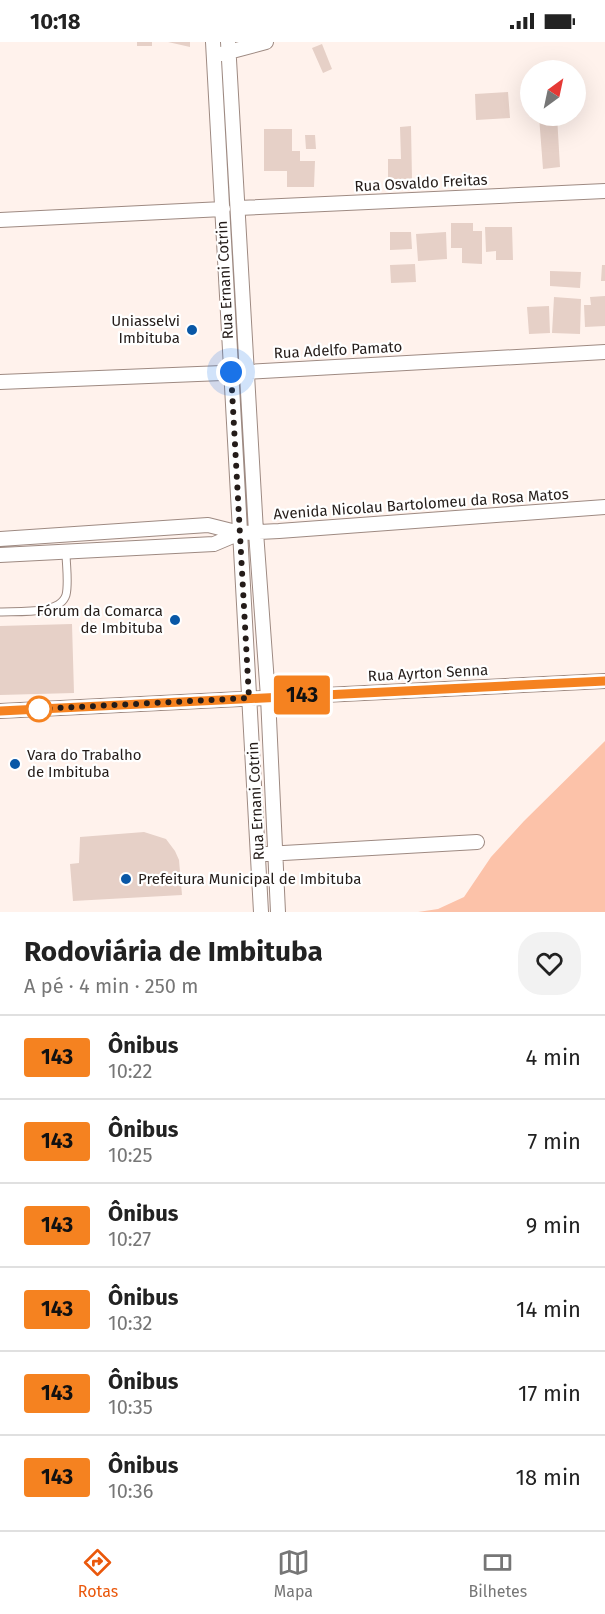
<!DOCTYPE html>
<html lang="pt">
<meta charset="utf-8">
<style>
body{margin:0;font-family:"Fira Sans",sans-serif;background:#f2f2f2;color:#222;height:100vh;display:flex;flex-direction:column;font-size:22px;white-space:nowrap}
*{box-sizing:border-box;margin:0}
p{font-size:20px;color:#767676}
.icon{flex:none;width:33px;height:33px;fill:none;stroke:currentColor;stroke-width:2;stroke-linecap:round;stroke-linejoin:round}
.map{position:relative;height:870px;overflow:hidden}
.side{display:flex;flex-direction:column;background:#fff;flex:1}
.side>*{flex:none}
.badge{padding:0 12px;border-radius:4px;font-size:21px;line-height:39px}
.needle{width:39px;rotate:33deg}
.tools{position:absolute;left:520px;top:18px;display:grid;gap:12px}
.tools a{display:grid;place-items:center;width:66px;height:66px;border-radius:50%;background:#fff;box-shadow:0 6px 24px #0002;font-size:30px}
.you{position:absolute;width:30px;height:30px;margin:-15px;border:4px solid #fff;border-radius:50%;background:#1a73e8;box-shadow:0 0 0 9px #1a73e833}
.map>.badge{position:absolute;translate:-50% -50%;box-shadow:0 0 0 3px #fff}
.round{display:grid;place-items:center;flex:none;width:63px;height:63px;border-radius:24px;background:#f2f2f2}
.summary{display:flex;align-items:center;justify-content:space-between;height:102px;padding:0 24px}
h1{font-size:28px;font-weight:700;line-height:45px}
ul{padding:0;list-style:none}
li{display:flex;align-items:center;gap:18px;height:84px;padding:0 24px;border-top:2px solid #e0e0e0}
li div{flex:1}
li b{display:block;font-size:22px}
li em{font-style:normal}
li .badge{min-width:66px;font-weight:700;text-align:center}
.status{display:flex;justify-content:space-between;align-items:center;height:42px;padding:0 30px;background:#fff;direction:ltr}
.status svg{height:16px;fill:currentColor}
.menu{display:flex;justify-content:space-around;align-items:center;height:84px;border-top:2px solid #e0e0e0;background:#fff;font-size:16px;color:#767676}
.menu a{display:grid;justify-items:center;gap:3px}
.menu .selected{color:#ea580c}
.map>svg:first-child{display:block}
</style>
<div class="status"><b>10:18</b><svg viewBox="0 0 49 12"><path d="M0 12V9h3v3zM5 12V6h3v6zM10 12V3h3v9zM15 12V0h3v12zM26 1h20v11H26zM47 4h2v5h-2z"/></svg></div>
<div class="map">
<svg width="605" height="870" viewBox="0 0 605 870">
<rect width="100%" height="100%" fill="#fff2ec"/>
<path fill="#fcc2a9" d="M605,699v171h-187l20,-3 26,-12 27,-40 33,-36z"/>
<path fill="#e6d0c7" d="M137,0h15v4h-15z
M168,0h22v5z
M322,2l10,25 -9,4 -11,-25z
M508,50l2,26 -34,2 -1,-26z
M539,74h18l3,51 -17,2z
M411,84l1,53h-24v-20h13l-1,-32z
M264,87h28v22h8v10h15l-1,26h-27v-16h-23z
M305,93h10l1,14h-10z
M451,181h22v8h9v33l-20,-1v-15h-11z
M485,185h27l1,33h-17v-9l-10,1z
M390,190h21l1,17 -22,1z
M446,190l1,27 -29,2 -2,-27z
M415,222l1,18 -25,1 -1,-18z
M602,223h3v16h-4z
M550,229l31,1 -1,16 -30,-2z
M605,254v30l-20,1 -1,-22h7l-1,-8z
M554,255l27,2 -1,35 -28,-1z
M549,264l1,27 -21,1 -2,-27z
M72,582l2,69 -74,2v-69z
M144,790l22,7 9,12 4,9 3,35 -109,6 -3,-37 9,-1 1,-26z"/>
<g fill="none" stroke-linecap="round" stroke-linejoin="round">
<g stroke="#9e8a82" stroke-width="9">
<path id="lane" d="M0,570c17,-1 60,3 66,-17 3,-12 0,-30 0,-43"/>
</g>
<g stroke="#9e8a82" stroke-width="16">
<path id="street" d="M213,0l48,870
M228,0l28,490 12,165 10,215
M221,12l45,-12
M238,166l367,-17
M0,178l223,-11
M0,340l247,-10 358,-20
M0,497l208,-14 32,8 39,-2 326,-24
M0,513l214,-11 26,-11
M0,669l605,-30
M266,812l211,-12"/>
</g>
<use href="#lane" stroke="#fff" stroke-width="7"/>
<use href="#street" stroke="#fff" stroke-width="14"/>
</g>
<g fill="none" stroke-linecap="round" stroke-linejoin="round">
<g stroke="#fff" stroke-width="14">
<path id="line" d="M0,669l605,-30"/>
</g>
<use href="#line" stroke="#f58220" stroke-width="9"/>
<path stroke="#241c19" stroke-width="6" stroke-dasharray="0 10.8" d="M39,667l210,-11 -18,-326"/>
</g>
<g fill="#0957a6" stroke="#fff" stroke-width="2">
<circle cx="192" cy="288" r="6"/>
<circle cx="175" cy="578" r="6"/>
<circle cx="15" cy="722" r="6"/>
<circle cx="126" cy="837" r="6"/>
</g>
<circle fill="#fff" stroke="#f58220" stroke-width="3" cx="39" cy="667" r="12"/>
<g text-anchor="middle" stroke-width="4.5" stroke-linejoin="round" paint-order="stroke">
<g font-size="15" fill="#241c19" stroke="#fff">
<text transform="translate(421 141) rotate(-3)" y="5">Rua Osvaldo Freitas</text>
<text transform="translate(225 238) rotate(-93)" y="5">Rua Ernani Cotrin</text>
<text transform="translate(338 308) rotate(-3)" y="5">Rua Adelfo Pamato</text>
<text transform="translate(421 462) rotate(-4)" y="5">Avenida Nicolau Bartolomeu da Rosa Matos</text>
<text transform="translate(428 631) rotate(-3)" y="5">Rua Ayrton Senna</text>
<text transform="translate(256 759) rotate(-93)" y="5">Rua Ernani Cotrin</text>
</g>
<g font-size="15" fill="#241c19" stroke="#fff" text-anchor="end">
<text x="180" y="284">Uniasselvi<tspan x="180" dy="17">Imbituba</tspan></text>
<text x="163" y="574">Fórum da Comarca<tspan x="163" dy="17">de Imbituba</tspan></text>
<text x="27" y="718" text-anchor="start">Vara do Trabalho<tspan x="27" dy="17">de Imbituba</tspan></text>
<text x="138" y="842" text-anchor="start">Prefeitura Municipal de Imbituba</text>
</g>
</g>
</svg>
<div class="tools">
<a><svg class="needle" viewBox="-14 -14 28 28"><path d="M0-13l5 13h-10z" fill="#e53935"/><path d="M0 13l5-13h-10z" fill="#767676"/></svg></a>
</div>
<div class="you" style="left:231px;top:330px"></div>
<b class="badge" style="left:302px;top:653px;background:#f58220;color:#111">143</b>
</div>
<section class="side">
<div class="summary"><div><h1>Rodoviária de Imbituba</h1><p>A pé · 4 min · 250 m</p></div><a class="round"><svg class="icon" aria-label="heart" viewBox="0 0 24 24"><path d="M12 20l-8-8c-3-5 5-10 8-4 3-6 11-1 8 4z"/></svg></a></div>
<ul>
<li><span class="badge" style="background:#f58220;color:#111">143</span><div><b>Ônibus</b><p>10:22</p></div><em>4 min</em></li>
<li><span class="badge" style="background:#f58220;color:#111">143</span><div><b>Ônibus</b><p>10:25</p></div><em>7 min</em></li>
<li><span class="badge" style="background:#f58220;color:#111">143</span><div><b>Ônibus</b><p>10:27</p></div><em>9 min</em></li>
<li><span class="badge" style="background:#f58220;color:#111">143</span><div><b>Ônibus</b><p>10:32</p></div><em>14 min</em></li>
<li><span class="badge" style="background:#f58220;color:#111">143</span><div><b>Ônibus</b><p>10:35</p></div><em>17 min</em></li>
<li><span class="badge" style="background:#f58220;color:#111">143</span><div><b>Ônibus</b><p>10:36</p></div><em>18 min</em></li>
</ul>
</section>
<nav class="menu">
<a class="selected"><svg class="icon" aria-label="directions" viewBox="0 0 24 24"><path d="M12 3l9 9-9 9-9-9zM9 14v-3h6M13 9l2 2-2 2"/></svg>Rotas</a>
<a><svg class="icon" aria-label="map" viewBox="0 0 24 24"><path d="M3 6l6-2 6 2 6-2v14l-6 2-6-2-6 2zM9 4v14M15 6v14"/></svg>Mapa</a>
<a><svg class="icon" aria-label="tickets" viewBox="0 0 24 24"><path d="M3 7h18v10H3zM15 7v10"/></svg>Bilhetes</a>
</nav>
